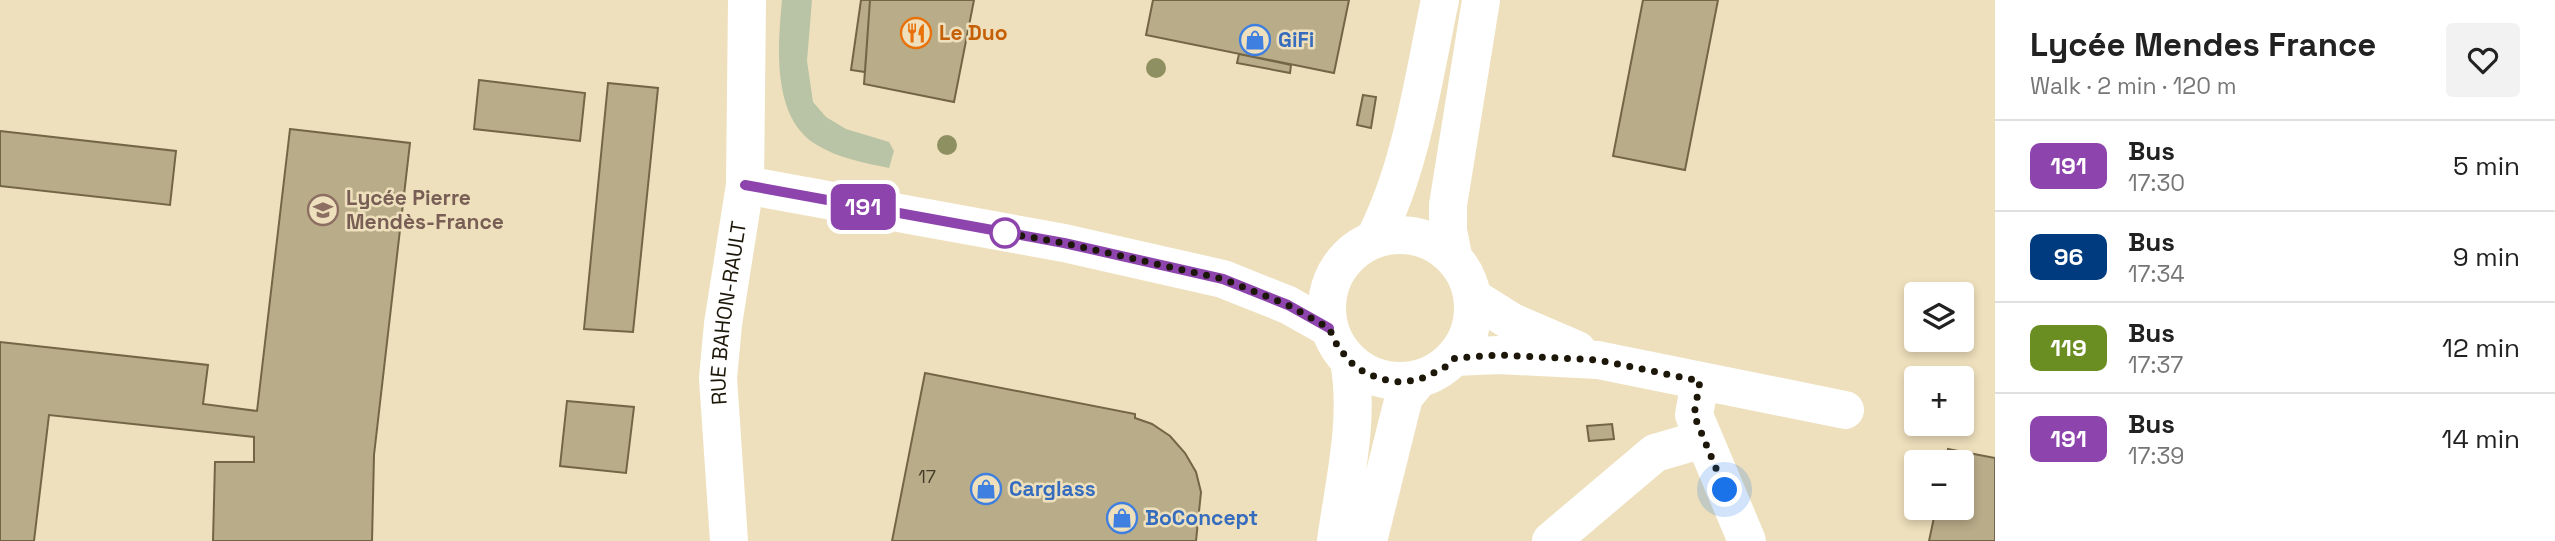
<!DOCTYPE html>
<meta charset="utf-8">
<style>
body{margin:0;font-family:"Space Grotesk",sans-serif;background:#f2f2f2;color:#222;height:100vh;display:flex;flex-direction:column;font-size:26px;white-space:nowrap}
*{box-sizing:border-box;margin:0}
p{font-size:23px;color:#767676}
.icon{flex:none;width:38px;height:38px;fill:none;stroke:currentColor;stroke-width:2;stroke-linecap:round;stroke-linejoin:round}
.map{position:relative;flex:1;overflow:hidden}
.panel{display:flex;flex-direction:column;background:#fff;width:560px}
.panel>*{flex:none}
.badge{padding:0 14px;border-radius:10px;font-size:24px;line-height:46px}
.controls{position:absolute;left:1904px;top:282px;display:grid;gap:14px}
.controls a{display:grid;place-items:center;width:70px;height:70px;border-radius:7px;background:#fff;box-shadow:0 4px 10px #0003;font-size:35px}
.you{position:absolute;width:35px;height:35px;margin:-18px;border:5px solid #fff;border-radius:50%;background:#1a73e8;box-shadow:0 0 0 10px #1a73e833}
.map>.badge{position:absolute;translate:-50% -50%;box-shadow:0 0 0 4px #fff}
.round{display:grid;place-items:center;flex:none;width:74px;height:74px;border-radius:7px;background:#f2f2f2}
.headline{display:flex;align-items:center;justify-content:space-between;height:119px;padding:0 35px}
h1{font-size:33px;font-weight:800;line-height:52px}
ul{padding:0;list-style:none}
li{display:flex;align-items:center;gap:21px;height:91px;padding:0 35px;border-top:2px solid #e0e0e0}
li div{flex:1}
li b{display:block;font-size:26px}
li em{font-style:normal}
li .badge{min-width:77px;font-weight:700;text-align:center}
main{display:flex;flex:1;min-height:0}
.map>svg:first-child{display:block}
</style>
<main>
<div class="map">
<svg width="1995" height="541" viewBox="0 0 1995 541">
<rect width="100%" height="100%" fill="#eee0bc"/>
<path fill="#b9c3a5" d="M782,0h30l-5,61 6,41 13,15 20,12 43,13 5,9 -5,17c-24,-5 -51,-10 -72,-23 -46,-27 -39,-100 -35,-145z"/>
<path fill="#b9ac89" stroke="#736646" stroke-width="2" d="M861,0h9l-5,72 -14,-2z
M870,0h104l-20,102 -90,-18z
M1153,0h196l-15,73 -188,-38z
M1643,0h75l-33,170 -72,-14z
M1239,54l52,11 -1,8 -53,-10z
M479,80l106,13 -5,48 -106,-12z
M608,83l50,5 -25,244 -49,-3z
M1363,95l13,2 -5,31 -14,-3z
M290,129l120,14 -36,312 -2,86h-159l2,-79h39v-25l-205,-22 -15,126h-34v-199l208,23 -5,39 54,7z
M0,131l176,20 -6,54 -170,-19z
M925,373l210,41v4l17,6 18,12 15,17 11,19 5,20 -5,49h-304z
M567,401l67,6 -8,66 -66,-7z
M1612,424l2,15 -25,2 -2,-15z
M1948,449l47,9v83h-66l7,-33h26v-46h-17z"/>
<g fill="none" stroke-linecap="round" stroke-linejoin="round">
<g stroke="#fff" stroke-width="38">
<path d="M745,185l319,58 159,36 65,26 41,23"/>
<path d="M1474,298l38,24 65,28"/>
<path d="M1455,357l43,-2 100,5 247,50"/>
<path d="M1700,381l-6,34 53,126"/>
<path id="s1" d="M729,541l-11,-163 5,-54 22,-139 2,-185"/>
<path d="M1551,541l104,-88 48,-14"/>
</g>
<path stroke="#fff" stroke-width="38" d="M1327 308a73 73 0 1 1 146 0a73 73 0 1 1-146 0Z
M1375,238c37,-73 48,-158 65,-238
M1453,256l-5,-26v-25l33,-205
M1336,541c8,-59 24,-121 13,-180
M1368,541l36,-144 14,-17"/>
</g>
<g fill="#8f9061">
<circle cx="1156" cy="68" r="10"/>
<circle cx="947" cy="145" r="10"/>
</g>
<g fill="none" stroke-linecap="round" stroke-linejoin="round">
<g stroke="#fff" stroke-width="16">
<path id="line" d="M745,185l319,58 159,36 65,26 41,23"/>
</g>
<use href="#line" stroke="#8e44ad" stroke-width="10"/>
<path stroke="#1c1709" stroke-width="7" stroke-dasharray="0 12.6" d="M1005,233l-4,-1 63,11 159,36 65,26 41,23 8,17 12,16 15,11 17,7 19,3 18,-2 26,-12 11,-10 44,-3 99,5 102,21 -6,34 31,75"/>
</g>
<defs>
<g id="restaurant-ring" transform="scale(1.575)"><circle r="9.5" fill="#eee0bc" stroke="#e8710a" stroke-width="1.5"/><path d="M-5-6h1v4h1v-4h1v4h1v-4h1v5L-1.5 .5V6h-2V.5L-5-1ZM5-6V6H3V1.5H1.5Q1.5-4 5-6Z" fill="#e8710a"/></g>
<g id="shop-ring" transform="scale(1.575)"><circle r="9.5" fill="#eee0bc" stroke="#3f7fe0" stroke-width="1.5"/><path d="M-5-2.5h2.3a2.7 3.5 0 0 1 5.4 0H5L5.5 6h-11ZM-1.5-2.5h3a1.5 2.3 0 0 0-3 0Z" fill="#3f7fe0"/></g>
<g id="school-ring" transform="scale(1.575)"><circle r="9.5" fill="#eee0bc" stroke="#8d6e63" stroke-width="1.5"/><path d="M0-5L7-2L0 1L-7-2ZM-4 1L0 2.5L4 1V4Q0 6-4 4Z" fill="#8d6e63"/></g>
</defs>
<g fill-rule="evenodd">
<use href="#restaurant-ring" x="916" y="33"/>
<use href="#shop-ring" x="1255" y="40"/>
<use href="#school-ring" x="323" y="210"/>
<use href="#shop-ring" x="986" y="489"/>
<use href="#shop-ring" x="1122" y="518"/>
</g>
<circle fill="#fff" stroke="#8e44ad" stroke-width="3.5" cx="1005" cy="233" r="14"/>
<g text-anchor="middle" stroke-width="5" stroke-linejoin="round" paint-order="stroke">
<g font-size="18" fill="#433c29">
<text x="927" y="483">17</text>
</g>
<g font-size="21" font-weight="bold" fill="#c56008" stroke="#eee0bc" text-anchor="start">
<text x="939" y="40">Le Duo</text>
</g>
<g font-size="21" font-weight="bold" fill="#366cbe" stroke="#eee0bc" text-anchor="start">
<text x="1278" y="47">GiFi</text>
<text x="1009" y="496">Carglass</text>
<text x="1145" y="525">BoConcept</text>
</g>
<g font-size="21" font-weight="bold" fill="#785e54" stroke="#eee0bc" text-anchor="start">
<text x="346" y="205">Lycée Pierre<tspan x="346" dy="24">Mendès-France</tspan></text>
</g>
<g font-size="21" fill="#1c1709" stroke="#eee0bc">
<text dy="7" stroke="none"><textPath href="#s1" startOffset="229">RUE BAHON-RAULT</textPath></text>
</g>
</g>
</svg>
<div class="controls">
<a><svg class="icon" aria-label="layers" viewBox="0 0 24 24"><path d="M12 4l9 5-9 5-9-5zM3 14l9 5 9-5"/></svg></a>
<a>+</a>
<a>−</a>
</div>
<div class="you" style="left:1725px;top:490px"></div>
<b class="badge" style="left:863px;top:207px;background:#8e44ad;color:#fff">191</b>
</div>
<section class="panel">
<div class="headline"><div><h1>Lycée Mendes France</h1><p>Walk · 2 min · 120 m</p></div><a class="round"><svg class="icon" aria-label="heart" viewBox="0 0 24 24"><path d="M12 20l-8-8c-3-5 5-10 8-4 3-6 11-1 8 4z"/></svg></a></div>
<ul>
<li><span class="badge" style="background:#8e44ad;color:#fff">191</span><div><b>Bus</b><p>17:30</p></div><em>5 min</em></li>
<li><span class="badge" style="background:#003b80;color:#fff">96</span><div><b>Bus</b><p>17:34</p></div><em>9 min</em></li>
<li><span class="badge" style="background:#6b8e23;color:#fff">119</span><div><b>Bus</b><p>17:37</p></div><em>12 min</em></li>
<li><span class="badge" style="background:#8e44ad;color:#fff">191</span><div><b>Bus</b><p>17:39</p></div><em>14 min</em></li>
</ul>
</section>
</main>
